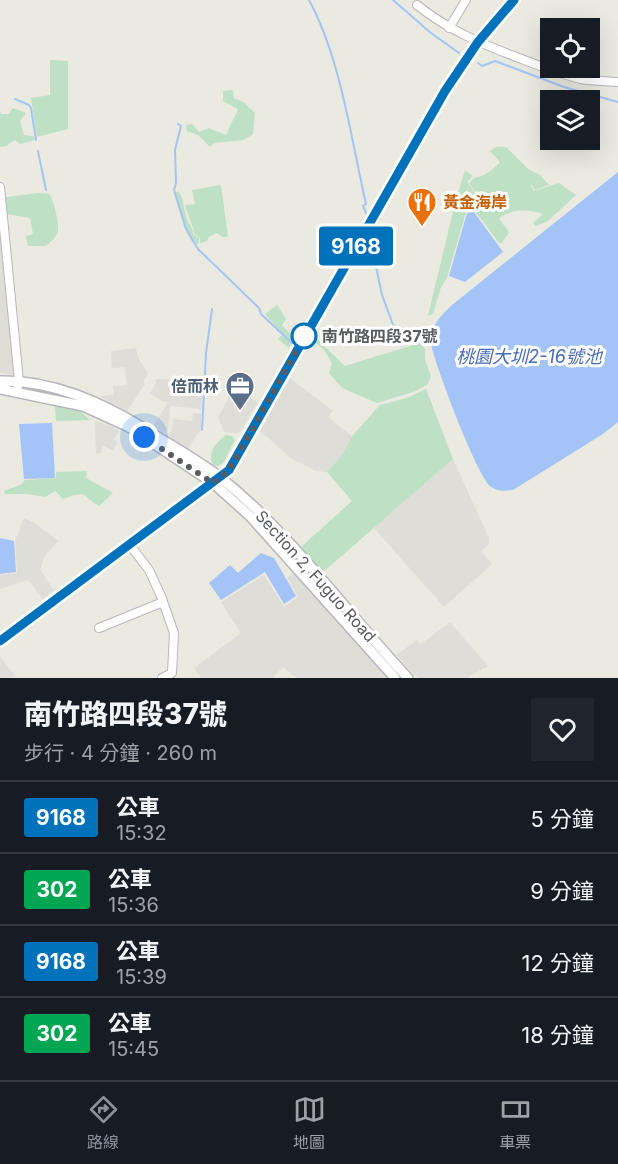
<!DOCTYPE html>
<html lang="zh-TW">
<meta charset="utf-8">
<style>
body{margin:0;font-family:Inter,"Noto Sans TC",sans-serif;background:#20242c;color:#f1f3f6;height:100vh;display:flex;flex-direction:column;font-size:22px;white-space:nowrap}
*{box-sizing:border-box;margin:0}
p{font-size:20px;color:#9ea1a6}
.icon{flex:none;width:33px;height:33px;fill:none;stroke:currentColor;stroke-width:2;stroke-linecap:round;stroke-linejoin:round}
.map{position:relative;height:678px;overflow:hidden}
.details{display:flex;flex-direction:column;background:#171b24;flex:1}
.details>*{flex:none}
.badge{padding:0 12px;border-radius:4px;font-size:21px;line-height:39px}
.controls{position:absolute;left:540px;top:18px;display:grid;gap:12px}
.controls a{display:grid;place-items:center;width:60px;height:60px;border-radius:0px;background:#171b24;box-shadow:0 6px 24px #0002;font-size:30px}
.you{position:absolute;width:30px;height:30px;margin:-15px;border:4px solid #fff;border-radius:50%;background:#1a73e8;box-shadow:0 0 0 9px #1a73e833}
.map>.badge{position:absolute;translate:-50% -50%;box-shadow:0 0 0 3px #fff}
.round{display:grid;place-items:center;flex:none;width:63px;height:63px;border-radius:0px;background:#20242c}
.summary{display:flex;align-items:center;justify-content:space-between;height:102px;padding:0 24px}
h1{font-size:28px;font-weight:800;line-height:45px}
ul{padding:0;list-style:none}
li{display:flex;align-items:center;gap:18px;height:72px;padding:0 24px;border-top:2px solid #363941}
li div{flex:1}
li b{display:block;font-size:22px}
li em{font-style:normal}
li .badge{min-width:66px;font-weight:700;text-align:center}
.menu{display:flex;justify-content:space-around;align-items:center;height:84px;border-top:2px solid #363941;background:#171b24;font-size:16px;color:#9ea1a6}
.menu a{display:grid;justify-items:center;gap:3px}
.menu .current{color:#8c9099}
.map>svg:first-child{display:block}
</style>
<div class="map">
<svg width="618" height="678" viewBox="0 0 618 678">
<rect width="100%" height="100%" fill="#eaeae0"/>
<path fill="#deddd8" d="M0,237h1l14,138 -15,-2z
M136,348l2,9 10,17 -5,8 2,2 -18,27 -28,-15 15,-1 -1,-9 14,-1 -2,-18 -13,1 -1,-17z
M290,378l43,33 -5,6 24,19 -9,18 -16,18 -11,-1 -24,-12 -32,-28z
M155,379l48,3 -2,27 -31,-3 -2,25 -6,2 -9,-6 15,-25 -6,-1 -12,-8 6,-10z
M234,388l24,14 -18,30 -4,1 -12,-1 -6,-15z
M193,413l8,1v15l-14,21 -21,-14 6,-5 1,-12 19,2z
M95,421l13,4 11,6 -5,8 4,3 -5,8 -10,-4 -3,7h-4z
M453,459l36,79v6l-8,7 11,13 -48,43 -70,-79z
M24,518l11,5 23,18 -14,16 -4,13 14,20 -11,9 -15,-19 -28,9v-14l17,-2 -2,-32z
M296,572l92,104 -2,2h-89l-14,-11 -11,11h-71l-7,-10 47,-35 -20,-31 43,-27 20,32 14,-10 -11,-20z
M450,622l38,44 -21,12h-49l-22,-23 21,-15 4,4z
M0,657l16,20 -16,1z"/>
<path fill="#bee0c4" d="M50,60l18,1v68l-31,8 -6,-39 19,-3z
M231,90l2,1 1,7 9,4 12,11 -2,21 -9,6 -30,3 -4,4 -12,-12 -11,-4 -1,-6 6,-1 7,8 10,-4 17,7 12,-26 -15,-8v-10z
M13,108l13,5 -6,8 4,14 9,1 2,4 -15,4 -5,-4 -9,6 -6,1v-37l1,4h8z
M496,147h10l22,22 12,6 9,10 -14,5 -6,-8 5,9 25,-8 17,12 -28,26 -12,5 -3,-3 10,-9c-14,-5 -34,-6 -44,5l10,13 -7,11h-3l-24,-32 -9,1 -19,66 -6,9 -8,27 -5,2 28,-117 9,-29 8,6 -6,6 8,11 10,5 -10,-6 -6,-9 5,-5c12,-2 18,-8 26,-16l-10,-11z
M221,185l7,52h-6l-5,-4 -8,4 -2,4 -7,2v-5l-6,-5c0,-6 -7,-19 -9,-28l10,-1 -3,-14z
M174,192h5c6,9 4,20 9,29 2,5 5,6 5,13l6,4v5l-5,2 -9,-16z
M39,193l10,1c5,5 10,29 9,37 -1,6 -7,11 -12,15h-18l-2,-10 7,-2 -3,-16 -23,-4 -1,-17z
M277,305l9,14 -4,6 13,13 -6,10 -11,-9 5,-5 -18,-20z
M315,337l30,29 75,-23 5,6v11l6,16 -3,8 -12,7 -39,12 -35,-15 -13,-15 3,-10 -7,-12 -12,-11z
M426,389l27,70 -131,114 -22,-25 52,-47 -25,-29 16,-18 9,-18 28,-31 27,-7z
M55,406l26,6 9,8 -34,1z
M226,435l6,1 3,4 -12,23 -5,3 -6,-1c-3,-16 3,-21 14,-30z
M87,471l-1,7 27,15 -14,13c-20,-11 -9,-16 -36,-7l-8,-8 -10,6 -18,-3h-22l-1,-3 18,-7 3,-4 31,-2v-6z"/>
<path fill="#a4c4f7" d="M618,172v250l-15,12 -90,56c-8,1 -14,2 -22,-3 -14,-11 -52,-113 -58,-135 -2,-5 -2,-12 -1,-18 3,-14 11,-20 20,-29z
M474,212l29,40 -38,30 -16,-6 18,-63z
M52,423l3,55 -31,1 -5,-55z
M0,538l14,3 2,31 -16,2z
M261,553l13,5 22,38 -12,8 -19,-32 -44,28 -12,-17 21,-18 8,8z"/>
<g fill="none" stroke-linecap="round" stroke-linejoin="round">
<path stroke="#a4c4f7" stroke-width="2" d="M309,0c32,59 42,139 57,204l-3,2 3,7
M393,0l38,33 28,20
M478,63l4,3 13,-5 69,26 54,15
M15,99l14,6 2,3 5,32
M178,124l3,2 -6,24 1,33 -2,7 12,39 12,20 61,59 2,6 31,29
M38,151l8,39
M370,238l12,57 19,51
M202,430l4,-77 6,-44"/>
<g stroke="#b6b7bc" stroke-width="10">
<path id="minor" d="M417,5c31,25 65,39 102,53 21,8 41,16 62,21 12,2 25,2 37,3
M449,28l17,-28
M0,187l19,194 -2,10
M130,545l19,25 12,26 13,37 -2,40 -10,5
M99,628l64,-26"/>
</g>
<g stroke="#b6b7bc" stroke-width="12">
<path id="tertiary" d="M0,381c52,-1 101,21 145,48 25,16 53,31 76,49 72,58 125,134 187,200
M0,389l83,17 46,21 84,56 37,33 145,162
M0,641l229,-171 216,-379 33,-49 36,-42"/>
</g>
<use href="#minor" stroke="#fff" stroke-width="8"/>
<use href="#tertiary" stroke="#fff" stroke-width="9"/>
</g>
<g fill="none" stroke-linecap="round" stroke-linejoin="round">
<g stroke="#fff" stroke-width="14">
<path id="line" d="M0,641l229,-171 216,-379 33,-49 36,-42"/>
</g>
<use href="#line" stroke="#0072bc" stroke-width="9"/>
<path stroke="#595b60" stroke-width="6" stroke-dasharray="0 10.8" d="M144,437l69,46 16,-13 78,-138 -3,4"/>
</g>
<defs>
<g id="restaurant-pin" transform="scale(1.5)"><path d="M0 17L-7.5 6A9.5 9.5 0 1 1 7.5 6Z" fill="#e8710a" stroke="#fff"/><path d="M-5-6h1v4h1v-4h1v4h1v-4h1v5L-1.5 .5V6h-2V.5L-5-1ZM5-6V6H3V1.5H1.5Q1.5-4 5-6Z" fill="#fff"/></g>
<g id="office-pin" transform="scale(1.5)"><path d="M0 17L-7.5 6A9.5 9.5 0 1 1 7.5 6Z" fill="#5c6f8a" stroke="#fff"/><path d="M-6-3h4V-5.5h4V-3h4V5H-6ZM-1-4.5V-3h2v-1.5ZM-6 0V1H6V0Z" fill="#fff"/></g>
</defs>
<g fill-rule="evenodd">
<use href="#restaurant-pin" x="422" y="202"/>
<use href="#office-pin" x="240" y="386"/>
</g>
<circle fill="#fff" stroke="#0072bc" stroke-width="3" cx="304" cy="336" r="12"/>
<g text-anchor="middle" stroke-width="6" stroke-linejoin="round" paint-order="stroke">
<g font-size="16" font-weight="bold" fill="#c56008" stroke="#fff" text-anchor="start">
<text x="443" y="208">黃金海岸</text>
</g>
<g font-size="16" font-weight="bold" fill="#595b60" stroke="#fff" text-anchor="start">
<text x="322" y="342">南竹路四段37號</text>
</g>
<g font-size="16" font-weight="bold" fill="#4e5e75" stroke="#fff" text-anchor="end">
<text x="219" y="392">倍而林</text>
</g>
<g font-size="16" fill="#595b60" stroke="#fff">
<text transform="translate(316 576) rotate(48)" y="6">Section 2, Fuguo Road</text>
</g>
<g font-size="18" font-style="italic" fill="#4a6cb7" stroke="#fff">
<text x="529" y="363">桃園大圳2-16號池</text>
</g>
</g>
</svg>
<div class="controls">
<a><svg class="icon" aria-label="locate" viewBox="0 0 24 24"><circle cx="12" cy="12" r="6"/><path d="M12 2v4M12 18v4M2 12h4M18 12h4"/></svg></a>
<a><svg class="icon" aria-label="layers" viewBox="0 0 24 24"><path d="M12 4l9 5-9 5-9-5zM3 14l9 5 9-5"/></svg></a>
</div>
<div class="you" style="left:144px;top:437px"></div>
<b class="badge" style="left:356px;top:246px;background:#0072bc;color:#fff">9168</b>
</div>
<section class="details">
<div class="summary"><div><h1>南竹路四段37號</h1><p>步行 · 4 分鐘 · 260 m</p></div><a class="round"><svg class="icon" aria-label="heart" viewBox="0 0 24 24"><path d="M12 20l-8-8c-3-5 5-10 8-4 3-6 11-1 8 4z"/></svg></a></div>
<ul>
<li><span class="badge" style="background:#0072bc;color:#fff">9168</span><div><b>公車</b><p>15:32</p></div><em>5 分鐘</em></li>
<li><span class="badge" style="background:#00a651;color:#fff">302</span><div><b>公車</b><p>15:36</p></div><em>9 分鐘</em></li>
<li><span class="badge" style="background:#0072bc;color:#fff">9168</span><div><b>公車</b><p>15:39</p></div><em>12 分鐘</em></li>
<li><span class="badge" style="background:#00a651;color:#fff">302</span><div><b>公車</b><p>15:45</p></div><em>18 分鐘</em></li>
</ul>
</section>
<nav class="menu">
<a class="current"><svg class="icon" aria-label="directions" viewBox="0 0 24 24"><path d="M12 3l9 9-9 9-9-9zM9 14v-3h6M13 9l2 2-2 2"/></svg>路線</a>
<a><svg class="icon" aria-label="map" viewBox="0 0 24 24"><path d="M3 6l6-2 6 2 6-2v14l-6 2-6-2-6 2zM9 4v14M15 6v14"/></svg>地圖</a>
<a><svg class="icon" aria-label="tickets" viewBox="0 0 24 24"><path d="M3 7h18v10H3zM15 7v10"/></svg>車票</a>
</nav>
